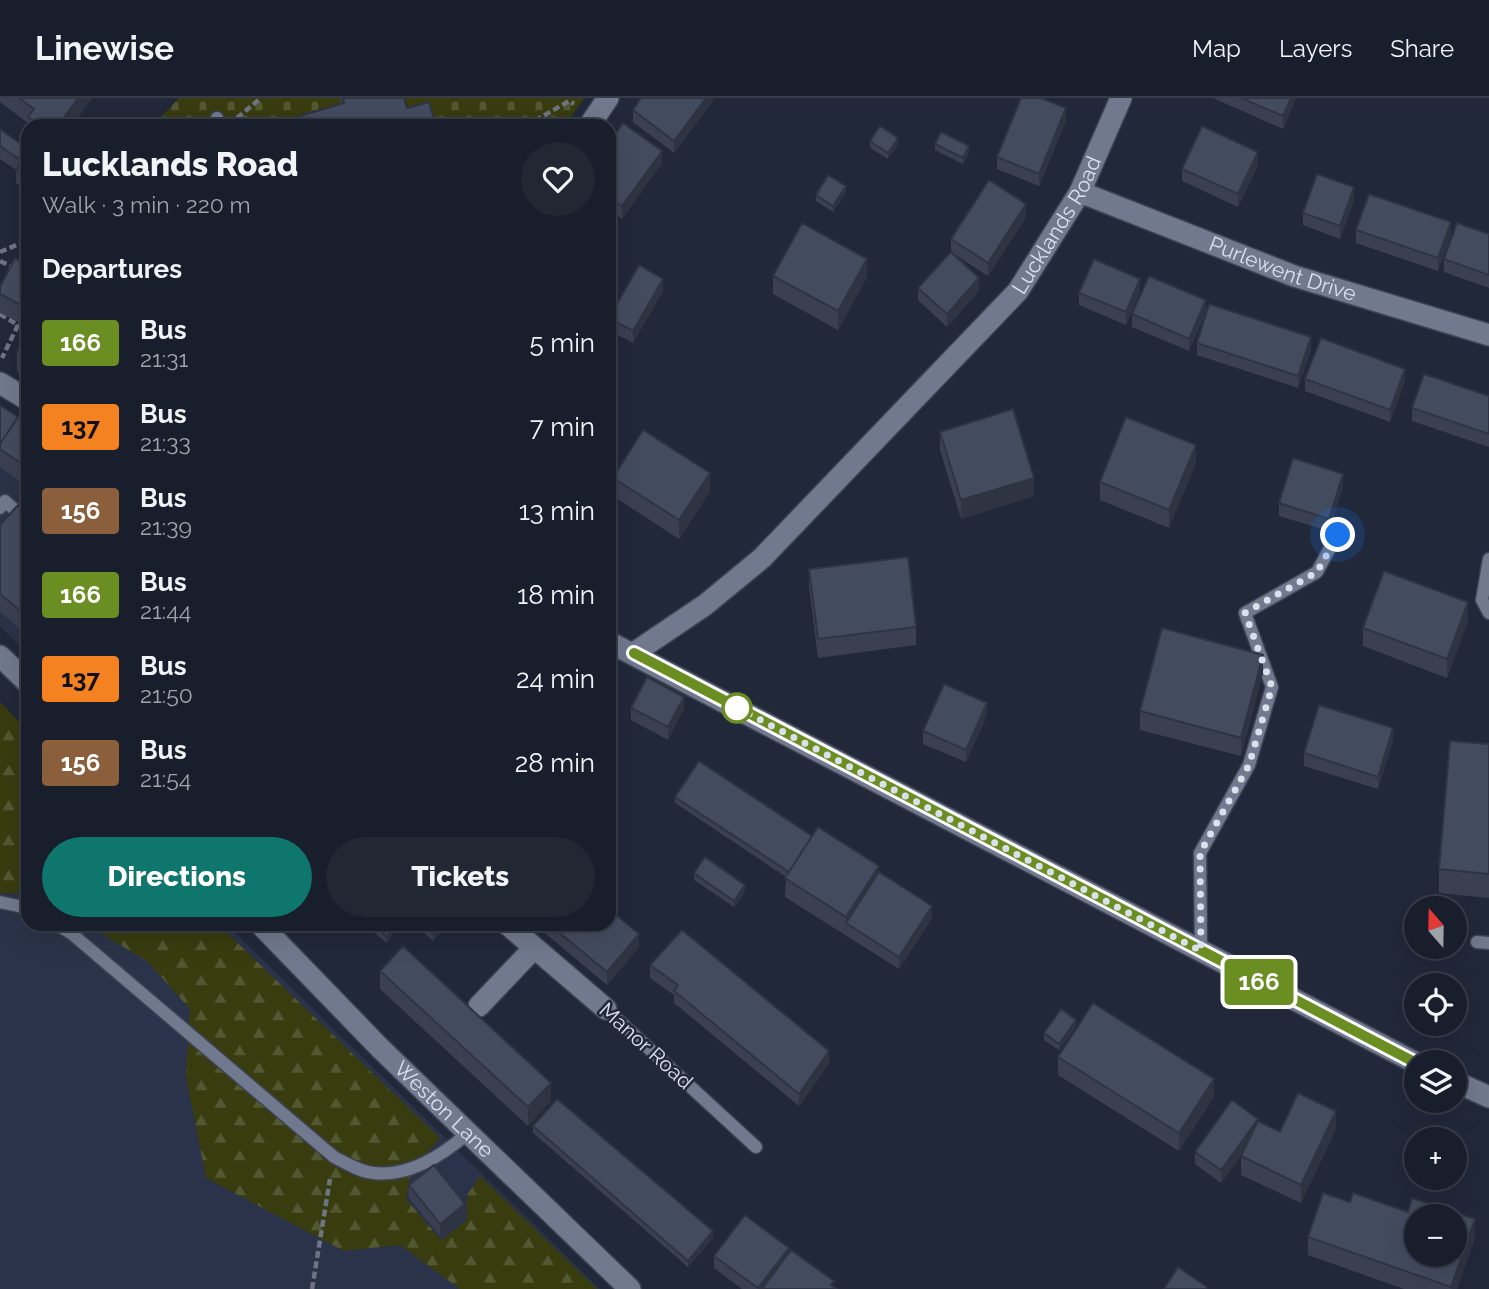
<!DOCTYPE html>
<meta charset="utf-8">
<style>
body{margin:0;font-family:Raleway,sans-serif;background:#222734;color:#f1f3f6;height:100vh;display:flex;flex-direction:column;font-size:26px;white-space:nowrap}
*{box-sizing:border-box;margin:0}
p{font-size:23px;color:#9fa2a9}
.icon{flex:none;width:38px;height:38px;fill:none;stroke:currentColor;stroke-width:2;stroke-linecap:round;stroke-linejoin:round}
.map{position:relative;flex:1;overflow:hidden}
.sheet{position:absolute;left:21px;top:21px;width:595px;height:812px;display:flex;flex-direction:column;background:#191e2c;border-radius:21px;box-shadow:0 7px 28px #0002,0 0 0 2px #373c48}
.sheet>*{flex:none}
.badge{padding:0 14px;border-radius:5px;font-size:24px;line-height:46px}
.needle{width:46px;rotate:340deg}
.controls{position:absolute;left:1404px;top:798px;display:grid;gap:14px}
.controls a{display:grid;place-items:center;width:63px;height:63px;border-radius:50%;background:#191e2c;box-shadow:0 7px 28px #0002,0 0 0 2px #373c48;font-size:35px}
.you{position:absolute;width:35px;height:35px;margin:-18px;border:5px solid #fff;border-radius:50%;background:#1a73e8;box-shadow:0 0 0 10px #1a73e833}
.map>.badge{position:absolute;translate:-50% -50%;box-shadow:0 0 0 4px #fff}
h2{padding:0 21px;font-size:26px;line-height:63px}
.round{display:grid;place-items:center;flex:none;width:74px;height:74px;border-radius:37px;background:#222734}
.summary{display:flex;align-items:center;justify-content:space-between;height:119px;padding:0 21px}
h1{font-size:33px;font-weight:800;line-height:52px}
.action{display:flex;gap:14px;margin-top:auto;padding:14px 21px}
.action a{flex:1;height:80px;border-radius:42px;background:#0f766e;color:#fff;font-size:28px;font-weight:800;line-height:80px;text-align:center}
.action a+a{background:#222734;color:#f1f3f6}
ul{padding:0;list-style:none}
li{display:flex;align-items:center;gap:21px;height:84px;padding:0 21px}
li div{flex:1}
li b{display:block;font-size:26px}
li em{font-style:normal}
li .badge{min-width:77px;font-weight:700;text-align:center}
header{display:flex;align-items:center;gap:42px;box-sizing:border-box;height:98px;padding:0 35px;background:#191e2c;border-bottom:2px solid #373c48}
header strong{font-size:33px}
nav{display:flex;gap:38px;margin-inline-start:auto;font-size:24px}
.map>svg:first-child{display:block}
</style>
<header>
<strong>Linewise</strong>
<nav><a>Map</a><a>Layers</a><a>Share</a></nav>
</header>
<div class="map">
<svg width="1489" height="1191" viewBox="0 0 1489 1191">
<defs>
<pattern id="forest-firs" width="22" height="20" patternUnits="userSpaceOnUse" patternTransform="scale(1.75)"><rect width="22" height="20" fill="#383c0f"/><path d="M5 1l3.5 6h-7zM16 11l3.5 6h-7z" fill="#545832"/></pattern>
<pattern id="cemetery-stones" width="16" height="16" patternUnits="userSpaceOnUse" patternTransform="scale(1.75)"><rect width="16" height="16" fill="#383c0f"/><path d="M2 7V4a2 2 0 0 1 4 0v3zM10 15v-3a2 2 0 0 1 4 0v3z" fill="#545832"/></pattern>
</defs>
<rect width="100%" height="100%" fill="#21283a"/>
<path fill="#2a3349" d="M0,314l28,19v223l-28,-28z
M0,606l28,27v193h198l374,365h-600z"/>
<path fill="url(#forest-firs)" d="M0,604l28,29v163l-28,-1z
M85,826h133l222,214 -29,33 -5,28 35,41 26,-20v-25l13,-19 117,113h-137l-60,-44 -56,6 -138,-73 -20,-101 4,-68 -43,-48z"/>
<path fill="url(#cemetery-stones)" d="M179,0h405l-19,28h-412z"/>
<g fill="none" stroke-linecap="round" stroke-linejoin="round">
<g stroke="#3d4352" stroke-width="15">
<path id="lane" d="M216,28l1,-8
M0,410l5,-7 23,21
M1489,461l-7,41 7,13
M0,804l28,6
M56,826l15,9 263,224c12,6 26,15 40,16 35,4 70,-19 94,-40
M1477,844l12,1
M1201,853l-1,-98 49,-88 23,-78 -27,-74 72,-41 20,-37
M606,911l150,138"/>
</g>
<g stroke="#3d4352" stroke-width="24">
<g id="street">
<path d="M589,28l19,-28"/>
<path id="s1" d="M1080,94l214,84 195,59"/>
<path d="M609,544l807,421"/>
<path id="s2" d="M634,555l71,-48 57,-47 256,-267 62,-99 41,-94"/>
<path d="M507,826l99,85"/>
<path d="M479,908l55,-58"/>
<path d="M1454,983l35,16"/>
</g>
</g>
<g stroke="#3d4352" stroke-width="24">
<g id="secondary">
<path d="M0,285l28,17"/>
<path d="M0,558l28,27"/>
<path id="s3" d="M260,826l120,124 250,241"/>
</g>
</g>
<path stroke="#6e7484" stroke-width="4.5" stroke-dasharray="7 3.5" stroke-linecap="butt" d="M237,20l24,-20
M526,28l43,-25 5,3
M0,154l28,-12
M0,163l15,7
M0,216l18,11 -16,33
M312,1191l18,-110"/>
<use href="#lane" stroke="#70798e" stroke-width="12"/>
<use href="#street" stroke="#70798e" stroke-width="21"/>
<use href="#secondary" stroke="#70798e" stroke-width="21"/>
</g>
<path fill="#3a4052" d="M0,0h92l-18,25 4,3h-50v9v-12l-28,-21z
M340,0h64l3,10 -67,-3z
M715,0l-41,55 -41,-31v-12z
M1213,0h83l-13,31z
M1066,23l-27,65 -42,-17v-12z
M0,31l28,20v42l-12,-8v-13l-16,-11z
M870,43l28,3 -10,15 -18,-11z
M609,45l53,20 -40,56 -13,-10z
M935,46l34,8 -6,12 -28,-14z
M1258,67l-20,42 -56,-26v-12z
M846,94l-13,20 -17,-11v-6z
M1354,102l-14,39 -37,-14v-12z
M1026,119l-38,59 -37,-24v-13z
M1356,132l95,5 -13,36 -82,-28z
M1489,136v54l-45,-16v-13z
M28,167v62l-28,-14v-26z
M773,178l94,1 -29,53 -65,-36z
M918,190l61,3 -32,36 -29,-27z
M663,193l-30,52 -24,-13v-12z
M1140,193l-14,34 -47,-20v-12z
M1206,214l-17,39 -57,-24v-13z
M28,233v46l-11,-6v-19z
M1197,245l114,7 -13,38 -101,-33z
M1305,281l100,2 -15,41 -85,-31z
M1489,298v51l-77,-26v-13z
M0,307l18,12 10,1v69l-28,-20z
M940,334l94,64 -73,23 -21,-69z
M1196,365l-27,65 -69,-28v-18z
M613,380l97,13 -31,48 -66,-43z
M1343,388l-14,45 -50,-15v-13z
M28,416v122l-28,-24v-87z
M809,471l107,58v18l-98,13 -9,-71z
M1468,523l-21,57 -84,-32v-18z
M1263,575l-22,83 -101,-26v-19z
M631,610l53,1 -16,31 -37,-20z
M987,617l-21,47 -43,-18v-13z
M1393,643l-15,48 -74,-23v-13z
M1489,646v154l-50,-5v-24z
M675,699l137,39 67,36 53,46 -33,51 -114,-72 1,-20 -111,-74z
M694,775l51,19 -11,15 -40,-27z
M373,826l20,10 -6,9 -15,-12z
M414,826h34l-15,17z
M534,826h75l30,23 -32,38z
M650,867l179,99 -30,42 -125,-103v-8l-24,-17z
M380,873l171,130 -23,25 -148,-137z
M1076,928l-17,24 -15,-10v-7z
M1058,959l156,40 -35,54 -121,-76z
M1258,1023l22,11 56,-3 -35,74 -60,-28v-19l1,-2 -21,29 -26,-19v-12z
M533,1028l180,112 -25,29 -155,-134z
M409,1087l56,31 -25,20 -31,-38z
M1350,1104l125,36 -18,51h-53l-96,-34v-18z
M789,1155l48,36h-95l-28,-21v-12z"/>
<path fill="#2f3442" d="M78,0h14l-21,28 -6,-10z
M706,0h9l-41,55v-12z
M1291,0h5l-13,31v-13z
M1066,10v13l-27,65v-12z
M898,40v6l-10,15v-6z
M969,48v6l-6,12v-6z
M662,53v12l-40,56v-13z
M1258,54v13l-20,42v-13z
M846,88v6l-13,20v-6z
M1354,89v13l-14,39v-13z
M1026,106v13l-38,59v-13z
M1451,124v13l-13,36v-13z
M867,161v18l-29,53v-19z
M979,180v13l-32,36v-13z
M663,181v12l-30,52v-12z
M1140,181v12l-14,34v-13z
M1206,202v12l-17,39v-12z
M1311,239v13l-13,38v-12z
M1405,271v12l-15,41v-12z
M1196,347v18l-27,65v-18z
M710,375v18l-31,48v-19z
M1343,376v12l-14,45v-12z
M1034,380v18l-73,23v-19z
M1468,504v19l-21,57v-19z
M1263,557v18l-22,83v-18z
M684,599v12l-16,31v-13z
M987,605v12l-21,47v-12z
M1393,630v13l-15,48v-12z
M879,768v19l-33,38v-6z
M745,787v7l-11,15v-6z
M932,808v12l-33,51v-12z
M442,826h6l-15,17v-7z
M393,830v6l-6,9v-6z
M639,836v13l-32,38v-13z
M1076,922v6l-17,24v-6z
M829,953v13l-30,42v-12z
M1214,981v18l-35,54v-18z
M551,985v18l-23,25v-19z
M1336,1013v18l-35,74v-18z
M1258,1021v13l-37,51v-13z
M465,1106v12l-25,20v-12z
M1475,1121v19l-18,51h-6z
M713,1133v7l-25,29v-6z
M789,1150v12l-22,29h-9z"/>
<path fill="#434b5f" stroke="#2f3442" stroke-width="2" fill-rule="evenodd" d="M19,0h59l-13,18 13,10h-38l-12,-9 6,-8z
M343,0h61l3,10 22,-6 7,24h-170l78,-23z
M641,0h65l-32,43 -41,-31z
M1021,0h20l25,10 -27,66 -42,-17z
M1241,0h50l-8,18z
M623,25l39,28 -40,55 -13,-9v-54z
M880,28l18,12 -10,15 -18,-12z
M1202,28l56,26 -20,42 -56,-25z
M0,31l28,20v29l-12,-8 6,-9 -22,-15z
M941,34l28,14 -6,12 -28,-14z
M1317,76l37,13 -14,39 -37,-13z
M828,77l18,11 -13,20 -17,-11z
M989,82l37,24 -38,59 -37,-24z
M1369,96l82,28 -13,36 -82,-28z
M802,125l65,36 -29,52 -65,-35z
M1457,125l32,11v41l-45,-16z
M951,154l28,26 -32,36 -29,-26z
M15,160l13,7v44l-28,-15v-7z
M1094,161l46,20 -14,33 -47,-19z
M639,167l24,14 -30,52 -24,-13z
M1149,178l57,24 -17,39 -57,-25z
M1209,206l102,33 -13,39 -101,-33z
M28,233v27l-11,-6z
M1321,240l84,31 -15,41 -85,-31z
M1424,276l65,22v38l-77,-26z
M0,307l18,12 -18,27z
M1013,311l21,69 -73,22 -21,-68z
M21,315l7,5v50l-28,-19v-5z
M1126,319l70,28 -27,65 -69,-28z
M643,332l67,43 -31,47 -66,-42z
M1293,360l50,16 -14,45 -50,-16z
M18,407l10,8v104l-28,-23v-69z
M908,459l8,70 -98,12 -9,-70z
M1384,473l84,31 -21,57 -84,-31z
M1162,530l101,27 -22,83 -101,-27z
M647,579l37,20 -16,30 -37,-19z
M944,586l43,19 -21,47 -43,-19z
M1319,607l74,23 -15,49 -74,-24z
M1450,643l39,3v130l-50,-5z
M699,663l113,75 -23,36 -114,-75z
M818,729l61,39 -33,51 -61,-39z
M705,759l40,28 -11,16 -40,-28z
M879,774l53,34 -33,51 -53,-34z
M609,811l30,25 -32,38 -58,-48h60z
M372,826h17l4,4 -6,9z
M421,826h21l-9,10z
M682,832l147,121 -30,43 -125,-103 4,-6 -28,-20z
M403,848l148,137 -23,24 -148,-136z
M1093,905l121,76 -35,54 -121,-76z
M1061,911l15,11 -17,24 -15,-11z
M1298,995l38,18 -35,74 -60,-29 17,-35 22,11z
M557,1001l156,132 -25,30 -155,-135z
M1232,1002l26,19 -37,51 -26,-18z
M434,1067l31,39 -25,20 -31,-39z
M1323,1095l27,9 3,-9 55,19 4,-14 63,21 -24,68 -143,-50zM1416,1118h38v39h-38z
M745,1117l44,33 -31,40 -44,-32z
M791,1152l43,31 -3,4 6,4h-75z
M1178,1169l29,20 -1,2h-42z"/>
<g fill="none" stroke-linecap="round" stroke-linejoin="round">
<g stroke="#fff" stroke-width="16">
<path id="line" d="M634,555l782,410"/>
</g>
<use href="#line" stroke="#6b8e23" stroke-width="10"/>
<path stroke="#dbe0ec" stroke-width="7" stroke-dasharray="0 12.6" d="M737,610l-5,-3 469,246 -1,-98 49,-88 23,-78 -27,-74 72,-41 21,-37"/>
</g>
<circle fill="#fff" stroke="#6b8e23" stroke-width="3.5" cx="737" cy="610" r="14"/>
<g text-anchor="middle" stroke-width="5" stroke-linejoin="round" paint-order="stroke">
<g font-size="21" fill="#dbe0ec" stroke="#21283a">
<text dy="7" stroke="none"><textPath href="#s2" startOffset="606">Lucklands Road</textPath></text>
<text dy="7" stroke="none"><textPath href="#s1" startOffset="217">Purlewent Drive</textPath></text>
<text transform="translate(646 948) rotate(42)" y="7">Manor Road</text>
<text dy="7" stroke="none"><textPath href="#s3" startOffset="261">Weston Lane</textPath></text>
</g>
</g>
</svg>
<div class="controls">
<a><svg class="needle" viewBox="-14 -14 28 28"><path d="M0-13l5 13h-10z" fill="#e53935"/><path d="M0 13l5-13h-10z" fill="#9fa2a9"/></svg></a>
<a><svg class="icon" aria-label="locate" viewBox="0 0 24 24"><circle cx="12" cy="12" r="6"/><path d="M12 2v4M12 18v4M2 12h4M18 12h4"/></svg></a>
<a><svg class="icon" aria-label="layers" viewBox="0 0 24 24"><path d="M12 4l9 5-9 5-9-5zM3 14l9 5 9-5"/></svg></a>
<a>+</a>
<a>−</a>
</div>
<div class="you" style="left:1338px;top:437px"></div>
<b class="badge" style="left:1259px;top:884px;background:#6b8e23;color:#fff">166</b>
<section class="sheet">
<div class="summary"><div><h1>Lucklands Road</h1><p>Walk · 3 min · 220 m</p></div><a class="round"><svg class="icon" aria-label="heart" viewBox="0 0 24 24"><path d="M12 20l-8-8c-3-5 5-10 8-4 3-6 11-1 8 4z"/></svg></a></div>
<h2>Departures</h2>
<ul>
<li><span class="badge" style="background:#6b8e23;color:#fff">166</span><div><b>Bus</b><p>21:31</p></div><em>5 min</em></li>
<li><span class="badge" style="background:#f58220;color:#111">137</span><div><b>Bus</b><p>21:33</p></div><em>7 min</em></li>
<li><span class="badge" style="background:#8b5e3c;color:#fff">156</span><div><b>Bus</b><p>21:39</p></div><em>13 min</em></li>
<li><span class="badge" style="background:#6b8e23;color:#fff">166</span><div><b>Bus</b><p>21:44</p></div><em>18 min</em></li>
<li><span class="badge" style="background:#f58220;color:#111">137</span><div><b>Bus</b><p>21:50</p></div><em>24 min</em></li>
<li><span class="badge" style="background:#8b5e3c;color:#fff">156</span><div><b>Bus</b><p>21:54</p></div><em>28 min</em></li>
</ul>
<div class="action"><a>Directions</a><a>Tickets</a></div>
</section>
</div>
